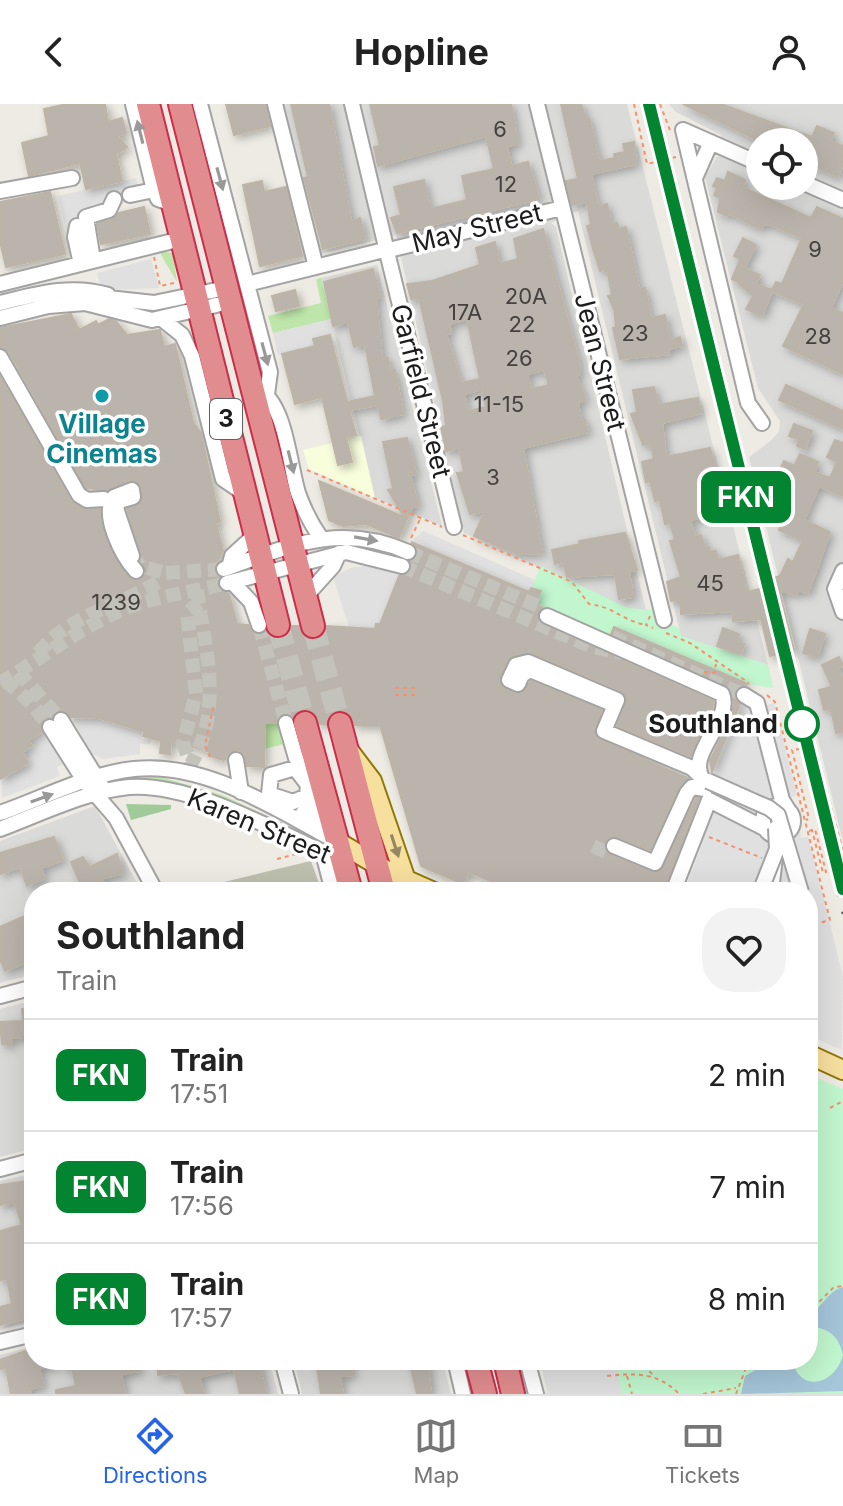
<!DOCTYPE html>
<style>
body{margin:0;font-family:Inter,sans-serif;background:#f2f2f2;color:#222;height:100vh;display:flex;flex-direction:column;font-size:30px;white-space:nowrap}
*{box-sizing:border-box;margin:0}
p{font-size:26px;color:#767676}
.icon{flex:none;width:44px;height:44px;fill:none;stroke:currentColor;stroke-width:2;stroke-linecap:round;stroke-linejoin:round}
.map{position:relative;flex:1;overflow:hidden}
.details{position:absolute;left:24px;top:778px;width:794px;height:488px;display:flex;flex-direction:column;background:#fff;border-radius:32px;box-shadow:0 8px 32px #0002}
.details>*{flex:none}
.badge{padding:0 16px;border-radius:12px;font-size:28px;line-height:52px}
.buttons{position:absolute;left:746px;top:24px;display:grid;gap:16px}
.buttons a{display:grid;place-items:center;width:72px;height:72px;border-radius:50%;background:#fff;box-shadow:0 8px 32px #0002;font-size:40px}
.map>.badge{position:absolute;translate:-50% -50%;box-shadow:0 0 0 4px #fff}
.round{display:grid;place-items:center;flex:none;width:84px;height:84px;border-radius:32px;background:#f2f2f2}
.headline{display:flex;align-items:center;justify-content:space-between;height:136px;padding:0 32px}
h1{font-size:38px;font-weight:700;line-height:60px}
ul{padding:0;list-style:none}
li{display:flex;align-items:center;gap:24px;height:112px;padding:0 32px;border-top:2px solid #e0e0e0}
li div{flex:1}
li b{display:block;font-size:30px}
li em{font-style:normal}
li .badge{min-width:88px;font-weight:700;text-align:center}
header{display:flex;justify-content:space-between;align-items:center;height:104px;padding:0 32px;background:#fff;font-size:36px;font-weight:700}
.tab-bar{display:flex;justify-content:space-around;align-items:center;height:112px;border-top:2px solid #e0e0e0;background:#fff;font-size:22px;color:#767676}
.tab-bar a{display:grid;justify-items:center;gap:4px}
.tab-bar .current{color:#2563eb}
.map>svg:first-child{display:block}
</style>
<header><svg class="icon" aria-label="back" viewBox="0 0 24 24"><path d="M15 5l-7 7 7 7"/></svg>Hopline<svg class="icon" aria-label="person" viewBox="0 0 24 24"><circle cx="12" cy="8" r="4"/><path d="M4 21q1-7 8-7t8 7"/></svg></header>
<div class="map">
<svg width="843" height="1290" viewBox="0 0 843 1290">
<defs>
<filter id="shadow"><feDropShadow dx="3.5" dy="3.5" stdDeviation="4" flood-color="#0004"/></filter>
</defs>
<rect width="100%" height="100%" fill="#edebe3"/>
<path fill="#dadad9" fill-rule="evenodd" d="M279,0h348l141,561 -87,-29 -103,-425 -27,12 5,4 90,384 -19,-3 -163,-75 -68,-298 -79,20z
M669,0h174v738l-94,-385 19,-14 11,-11 1,-11 -22,-33 -53,-211 13,-22 3,-20 -45,-23zM760,38h44v44h-44z
M377,161l65,261 -67,-28 -54,-220z
M95,702l47,86h-108v82l-34,9v-142z
M34,896v148l-34,9v-148z
M34,1069v148l-34,9v-149z
M34,1242v14h235l9,34h-278v-39z
M294,1256h148l9,34h-149z"/>
<path fill="#e6d5e0" d="M761,445l61,244 -3,33 -61,-245z"/>
<path fill="#f8fddc" d="M361,332l14,62 -66,-29 -6,-19z"/>
<path fill="#bec1af" d="M311,757l11,31h-139l90,-22z"/>
<path fill="#bee6aa" d="M162,146l11,4 4,28 -16,-27z
M321,174l10,41 -58,14 -5,-17 53,-13 -5,-24z
M265,618l13,1 6,21 -20,5z
M151,670l71,21 60,28 -2,5c-59,-28 -93,-49 -161,-46v-5z"/>
<path fill="#a0cb99" d="M126,700l45,1v4l-40,11z"/>
<path fill="#c1f6ce" d="M541,462l86,42 29,2 2,9 21,9 2,8 87,29 5,23 -25,-4 -134,-57 -4,9 -74,-32 3,-7 -8,-9z
M808,970l35,15v305h-295l-8,-34h268z"/>
<path fill="#e0e0e0" d="M136,74l5,21 -56,13 -13,42 -14,-58z
M151,155l8,29 -50,2 -10,-8 -2,-9z
M331,215l3,15 -20,5 1,7 -37,9 -5,-22z
M423,427l112,49 -3,8 9,3 -5,14 74,31 4,-9 134,57 -1,4 12,6 8,11 7,-2 23,92 -7,3 9,21 2,19 7,-1 35,139 -1,74 -34,-15v-143h-124l19,-50 -11,-4 -22,54h-153l-48,-20 -6,12 -42,-18 46,-300 -56,-24z
M372,462l49,14 -24,59 -23,-10 -25,-2 -16,-50 20,-10z
M79,546l63,81v8h9l-1,5h-10v10l-37,5 -12,-6 -18,-33 4,-3z
M16,578l48,82 -7,3 3,9 -58,22 -2,-107z
M540,1256h75l7,34h-74z"/>
<path fill="#a5c5d9" d="M843,1183v104l-102,3 4,-18 15,-9 2,-7h30c8,34 43,25 51,-5 -4,-17 -11,-24 -27,-28l-8,4v-16c15,-7 19,-24 35,-28z"/>
<path fill="#bab4ac" stroke="#beb4a6" stroke-width="2" fill-rule="evenodd" filter="url(#shadow)" d="M67,0h38l3,18 14,-4 4,15 -9,3 10,11 -11,7 6,27 -36,8 -6,-26 -51,13 -7,-33 27,-7 -5,-27z
M226,0h39l5,22 -36,9z
M291,0h38l22,117 9,-3 5,21 -42,10 -19,-71 4,-1z
M370,0h141l7,40 -11,2 4,20 17,-4 11,37 -142,34 -6,-15 10,-3 -7,-28 30,-7 6,29 37,-9 -5,-24 32,-7 -8,-33 -108,30 -4,-19 6,-1z
M561,0h20l5,15 3,-1 10,43 16,-3 -1,-4 11,-2 -2,-8 11,-2 2,22 -45,10 7,32 9,-2 4,21 6,-2 2,6 7,-2 13,62 6,-1 6,30 14,-3 5,25 10,-3 2,9 -14,3 1,5 -49,5 -7,-31 3,-1 -2,-18 -6,-13 4,-1 -5,-26 -7,2 -7,-22 -6,-23 4,-1 -4,-23 -15,3 -6,-24 12,-2z
M683,0h38l91,33 5,-11 17,7 -4,8 13,5v18l-5,13 -34,-16v-19h-50l1,-3z
M728,68l17,8 -3,7 69,31 6,-11 26,12v62l-12,27 12,5v61l-60,-28 21,-42 -32,-13 -10,25 -16,-7 7,-13 -14,-12 3,-7 -4,5 -6,-3 8,-20 -6,-3 9,-18 13,7 -12,23 16,7 -4,9 16,6 4,-8 6,2 20,-46 -30,-13 -9,-1 -2,5 -33,-16 -1,3 -9,-4 2,-14 -6,-3 3,-7 -4,-2 4,-8 8,3z
M262,77l2,11 22,-5 16,69 -42,10 -17,-81z
M50,88l15,62 -59,13 -6,-25v-40z
M144,103l6,27 -49,10 -4,-20 15,-5 7,-6z
M543,125l36,133 1,12 -4,2 10,24 -8,2 3,19 4,-1 3,12 -65,16 19,105 -25,1 -43,-18 11,-25 -15,3 -13,-41 7,-1 -5,-24 -13,3 -5,-24 5,-1 -3,-25 -24,-103 -8,1 -4,-15 25,-3 48,-16 -4,-17 19,-6 4,22 19,-5 -4,-20zM467,215l13,60 -19,4 -15,-49 5,-1 -2,-9zM544,266l5,15 -18,4 -4,-15zM482,285l4,18 -18,4 -4,-17z
M373,165l7,28 -4,1 6,61 6,-1 2,13 5,-1 8,44 -22,5 -3,-14 -29,5 7,25 -10,2 6,25 -14,3 -16,-68 -27,7 -13,-50 33,-8 -2,-7 17,-4 17,67 28,-6 -10,-52 -11,3 -6,-25 -15,4 -9,-44z
M295,186l4,16 -23,5 -4,-15z
M71,210l8,16 17,-9 2,4 11,-6 7,2 11,14 33,-5 4,17 11,-3 18,78 8,11 19,89 -4,1 7,28 -9,15 5,11 -2,8 12,9 8,30 11,1 5,8 13,-1 9,7 12,-3 5,-10h7l4,9 7,5 12,-4 5,-10 48,3 1,-5h4l19,-48 11,-4 1,-10 6,-6 1,-7 -7,-7 118,50 2,-4 10,3 -5,13 6,3 -5,9 6,9 170,76 -1,10 -22,45 -73,-30 10,-26 -5,-9 -90,-38 -22,4 -10,20 1,9 13,7 9,-1 8,-11 71,29 -7,18 2,10 91,40 -10,11 -28,61 -33,-13 -8,1 -4,5 5,12 41,17 9,-1 36,-73h3l-36,94h-146l-48,-20 -6,12 -42,-18 -41,-141h-25l-5,-10 -7,-5 -12,4 -5,10h-6l-5,-10 -7,-5 -15,7 -10,-2 -7,9 -11,-1 -1,45 -17,-1 -3,-12 -5,-4 -9,2 -6,8 -14,-4v-4l-39,-12 -1,14 -10,-1 1,-12 -18,-5 2,-4 -46,-14 -28,-1 -11,-7 -16,9 -3,13 -13,8 4,6 -10,6 6,11 -28,16v-402l71,124 12,8h17l6,30 22,38 10,4 8,-7 -19,-65 15,-8 -2,-17 -11,-4 -22,10 -21,-2 -77,-136 -9,-5v-19z
M786,281l57,26v18l-64,-29z
M654,283l4,18 40,-7 3,15 -39,10 4,34 44,-9 17,63 -37,9 5,17 6,-2 4,13 4,-1 1,5 6,-1 2,9 20,-5 9,37 25,-6 -2,-7 10,-3 8,-17 5,3 10,-22 -24,-10 12,-27 -10,-4 10,-24 -11,-5 4,-9 10,5 6,-12 18,8 -4,10 16,6 7,-16 -10,-5 8,-17 8,3v53l-24,-10 -15,34 26,12 -22,61 -10,-3 -2,5 -17,-5 15,60 -24,6 -9,-37 -28,2 -1,-10 -51,3v-15l-10,2 -4,-19 14,-5 -11,-36 5,-1 -5,-17 -5,1 -5,-24 -5,1 -5,-20 -4,1 -4,-20 12,-3 -3,-15 -8,1 -12,-31 6,-2 -4,-22z
M794,320l18,7 -7,18 -8,-3 2,-7 -10,-3z
M407,334l9,36 -6,1 8,31 -6,1 -13,31 -33,-14 -23,2 -14,-6 -10,-39 85,36 -16,-27 5,-1 -10,-47z
M625,429l12,37 -8,1 4,26 -14,2 -4,-25 -48,3 -4,-15 -8,2 -3,-14 28,-6 -1,-3z
M614,523l134,57 -13,6v9l5,5 -28,68 -2,-11 21,-44 3,-14 -4,-14 -119,-55z
M723,524l16,6 -2,8 7,2 -3,10 -24,-8z
M810,525l15,5 -8,23 -14,-4z
M839,553l4,8 -5,3 5,11v53l-7,1 -5,-24 -7,1 -5,-20 13,-3 -10,-22z
M54,733l9,23 -22,8 4,10 -18,8 -7,-19 -20,7v-21z
M117,750l6,19 -22,6 11,13h-20l-4,-10 -7,3 -10,-23 12,-5 7,10z
M34,808v47l-29,12 -5,-12v-32z
M34,903v29l-22,2v6h-10l-2,-22 23,-1 -1,-12z
M34,1076v90l-7,1 3,29 4,-2v18l-34,9v-18l12,-3 -5,-25 -7,1v-49l22,-6 -8,-23 -14,3v-20z
M34,1244v12h24v4l-19,4 4,18 -14,3 2,5h-20l-5,-26 -6,1v-9z
M63,1256h74l2,11 -18,3 4,20h-69v-4l20,-4 -4,-18 -5,1z
M178,1256h80l8,34h-26l-6,-25 -35,8 5,17h-18l-8,-21 -20,2v-6l21,-4z
M316,1256h34l2,15 -12,1 3,18h-22z
M409,1256h18l4,34h-14z"/>
<g fill="none" stroke-linecap="round" stroke-linejoin="round">
<path stroke="#c3c2bb" stroke-width="14" stroke-dasharray="14 7" stroke-linecap="butt" d="M408,448l130,54
M132,452l8,10 25,7
M402,462l190,81 36,7
M166,469l58,-4
M197,486c8,59 27,118 -6,174l-8,-21 13,-49 -9,-81 12,-10
M259,521l27,98
M612,533l132,58
M38,549c32,-39 83,-47 123,-73
M18,568l43,48
M5,576l24,21 21,26
M0,579c41,-24 79,-55 124,-74 32,-13 68,-17 103,-26
M593,742l17,8"/>
<path stroke="#c3c2bb" stroke-width="22" stroke-dasharray="22 11" stroke-linecap="butt" d="M278,521l27,98
M313,522l27,98"/>
<g stroke="#a3a3a3" stroke-width="18">
<path id="minor" d="M133,0l21,86 4,9 14,5
M200,0l70,268 -3,22
M275,0l41,163
M352,0l33,139
M537,0l127,516
M683,26l65,273 14,20
M683,26l77,34
M695,74l16,-36
M804,79l39,17
M0,87l72,-13
M130,91l24,-5
M77,122l-2,11 6,27
M393,145l169,-41
M388,152l66,271
M93,156l-7,-43 23,-7 5,-11
M0,180l181,-45
M247,180l133,-33
M99,193l55,6 72,-15
M0,199c37,-9 71,-19 108,-8
M0,214l48,-12 37,-3 67,17 77,-18
M162,215l20,16 10,21 31,123 22,15
M0,253l79,138 8,5 17,-1
M259,287c26,10 31,77 39,102 6,17 13,31 23,45
M132,452l-16,-48 3,-7 14,-4 -1,-7 -18,7c-13,18 8,59 22,74
M229,463l3,-11 23,-21
M224,465c65,-23 116,-47 184,-17
M843,467l-8,18 8,23
M232,478l19,20 8,23
M227,479l119,-31 56,14
M305,493l28,-31 6,-13
M547,512l175,78c11,26 -35,59 -20,84
M744,591l13,8 25,97 8,13
M615,601l-85,-35 -8,5 -4,9 -9,-4 7,-15 12,-3 89,38 -13,31 88,37 9,9
M61,616l40,65
M286,619l10,35 15,13
M50,623l35,55 31,36 40,74
M236,656l5,32
M295,664l13,17 -1,11 -14,6 -24,-8 2,-19z
M313,700l5,17 -15,-8z
M763 717a15 15 0 1 1 30 0a15 15 0 1 1-30 0Z
M0,709c43,-15 88,-39 134,-44 72,-8 143,41 204,73
M0,725c40,-15 86,-38 129,-42 65,-5 154,49 214,74
M614,742l41,17 32,-70 5,-6 13,2
M323,749l10,39
M673,788l36,-92 55,28
M771,788l4,-35
M0,892l34,-9
M0,1065l34,-9
M0,1238l34,-8
M282,1256l9,34
M455,1256l8,34
M527,1256l9,34"/>
</g>
<g stroke="#8e7707" stroke-width="22">
<path id="major" d="M350,648l22,29 34,99
M338,738l53,31 43,19
M808,950l35,16"/>
</g>
<g stroke="#cf2c49" stroke-width="26">
<path id="highway" d="M148,0l130,521
M180,0l133,522
M305,619l46,169
M340,620l44,168
M476,1256l9,34
M505,1256l8,34"/>
</g>
<path stroke="#f2926e" stroke-width="2" stroke-dasharray="4 4" stroke-linecap="butt" d="M634,0l13,60 29,-7
M660,0l11,29
M154,153l6,29 14,-3
M307,366l135,57
M463,431l109,47 17,22c25,3 31,15 56,21
M411,434l9,-19
M650,512l-4,9 7,3
M666,529l24,10 59,40
M704,568l10,1 2,-9
M395,584h20
M395,591h21
M767,591l8,7 55,218 -22,6
M800,645l-8,1 17,69 -3,1
M210,653l-5,-11 9,-43
M827,688l2,10
M809,727l6,-2 11,43 -3,1 -11,-43
M709,733l53,21
M843,747l-13,-48 13,63
M277,755l19,-5
M830,1004l13,-7
M808,1209l26,-26 9,-1
M638,1256l17,17
M607,1272c28,-3 51,-4 72,18
M627,1272l5,18
M703,1290l33,-6
M736,1290l13,-34"/>
<use href="#minor" stroke="#fff" stroke-width="14"/>
<use href="#major" stroke="#f7df9e" stroke-width="18"/>
<use href="#highway" stroke="#e18d8f" stroke-width="22"/>
<path stroke="#6a6a6a" stroke-width="3" stroke-dasharray="16 16" stroke-linecap="butt" d="M643,0l200,810"/>
<g stroke="#a3a3a3" stroke-width="18" stroke-linecap="butt">
<path id="minor-bridge" d="M708,677l61,27 9,7 23,77
M760,788l17,-43 -1,-21"/>
</g>
<use href="#minor-bridge" stroke="#fff" stroke-width="14"/>
</g>
<defs><path id="oneway-solid" d="M-6-.8H1V-3.2L6.5 0L1 3.2V.8H-6Z" transform="scale(2)"/></defs>
<g fill="#999">
<use href="#oneway-solid" transform="translate(140 28) rotate(-104)"/>
<use href="#oneway-solid" transform="translate(220 75) rotate(75)"/>
<use href="#oneway-solid" transform="translate(265 250) rotate(75)"/>
<use href="#oneway-solid" transform="translate(291 358) rotate(76)"/>
<use href="#oneway-solid" transform="translate(366 435) rotate(10)"/>
<use href="#oneway-solid" transform="translate(42 694) rotate(-20)"/>
</g>
<use fill="#948764" href="#oneway-solid" transform="translate(395 742) rotate(72)"/>
<g fill="none" stroke-linecap="round" stroke-linejoin="round">
<g stroke="#fff" stroke-width="18">
<path id="line" d="M649,0l194,785"/>
</g>
<use href="#line" stroke="#028430" stroke-width="12"/>
</g>
<circle fill="#0f9aa8" stroke="#fff" stroke-width="3" cx="102" cy="292" r="8"/>
<circle fill="#fff" stroke="#028430" stroke-width="4" cx="802" cy="620" r="16"/>
<g text-anchor="middle" stroke-width="7" stroke-linejoin="round" paint-order="stroke">
<g font-size="22" fill="#444240">
<text x="500" y="33">6</text>
<text x="506" y="88">12</text>
<text x="815" y="153">9</text>
<text x="526" y="200">20A</text>
<text x="465" y="216">17A</text>
<text x="522" y="228">22</text>
<text x="635" y="237">23</text>
<text x="818" y="240">28</text>
<text x="519" y="262">26</text>
<text x="499" y="308">11-15</text>
<text x="493" y="381">3</text>
<text x="710" y="487">45</text>
<text x="116" y="506">1239</text>
</g>
<rect fill="#fff" stroke="#606060" stroke-width="2" x="210" y="295" width="32" height="40" rx="6"/>
<g font-size="24" font-weight="bold" fill="#1c1c1c">
<text x="226" y="323">3</text>
</g>
<g font-size="26" fill="#1c1c1c" stroke="#fff">
<text transform="translate(477 124) rotate(-14)" y="9">May Street</text>
<text transform="translate(600 258) rotate(76)" y="9">Jean Street</text>
<text transform="translate(421 287) rotate(76)" y="9">Garfield Street</text>
<text transform="translate(259 722) rotate(23)" y="9">Karen Street</text>
</g>
<g font-size="26" font-weight="bold" fill="#0d838f" stroke="#fff">
<text x="102" y="329">Village<tspan x="102" dy="30">Cinemas</tspan></text>
</g>
<g font-size="26" font-weight="bold" fill="#1c1c1c" stroke="#fff" text-anchor="end">
<text x="778" y="629">Southland</text>
</g>
</g>
</svg>
<div class="buttons">
<a><svg class="icon" aria-label="locate" viewBox="0 0 24 24"><circle cx="12" cy="12" r="6"/><path d="M12 2v4M12 18v4M2 12h4M18 12h4"/></svg></a>
</div>
<b class="badge" style="left:746px;top:393px;background:#028430;color:#fff">FKN</b>
<section class="details">
<div class="headline"><div><h1>Southland</h1><p>Train</p></div><a class="round"><svg class="icon" aria-label="heart" viewBox="0 0 24 24"><path d="M12 20l-8-8c-3-5 5-10 8-4 3-6 11-1 8 4z"/></svg></a></div>
<ul>
<li><span class="badge" style="background:#028430;color:#fff">FKN</span><div><b>Train</b><p>17:51</p></div><em>2 min</em></li>
<li><span class="badge" style="background:#028430;color:#fff">FKN</span><div><b>Train</b><p>17:56</p></div><em>7 min</em></li>
<li><span class="badge" style="background:#028430;color:#fff">FKN</span><div><b>Train</b><p>17:57</p></div><em>8 min</em></li>
</ul>
</section>
</div>
<nav class="tab-bar">
<a class="current"><svg class="icon" aria-label="directions" viewBox="0 0 24 24"><path d="M12 3l9 9-9 9-9-9zM9 14v-3h6M13 9l2 2-2 2"/></svg>Directions</a>
<a><svg class="icon" aria-label="map" viewBox="0 0 24 24"><path d="M3 6l6-2 6 2 6-2v14l-6 2-6-2-6 2zM9 4v14M15 6v14"/></svg>Map</a>
<a><svg class="icon" aria-label="tickets" viewBox="0 0 24 24"><path d="M3 7h18v10H3zM15 7v10"/></svg>Tickets</a>
</nav>
